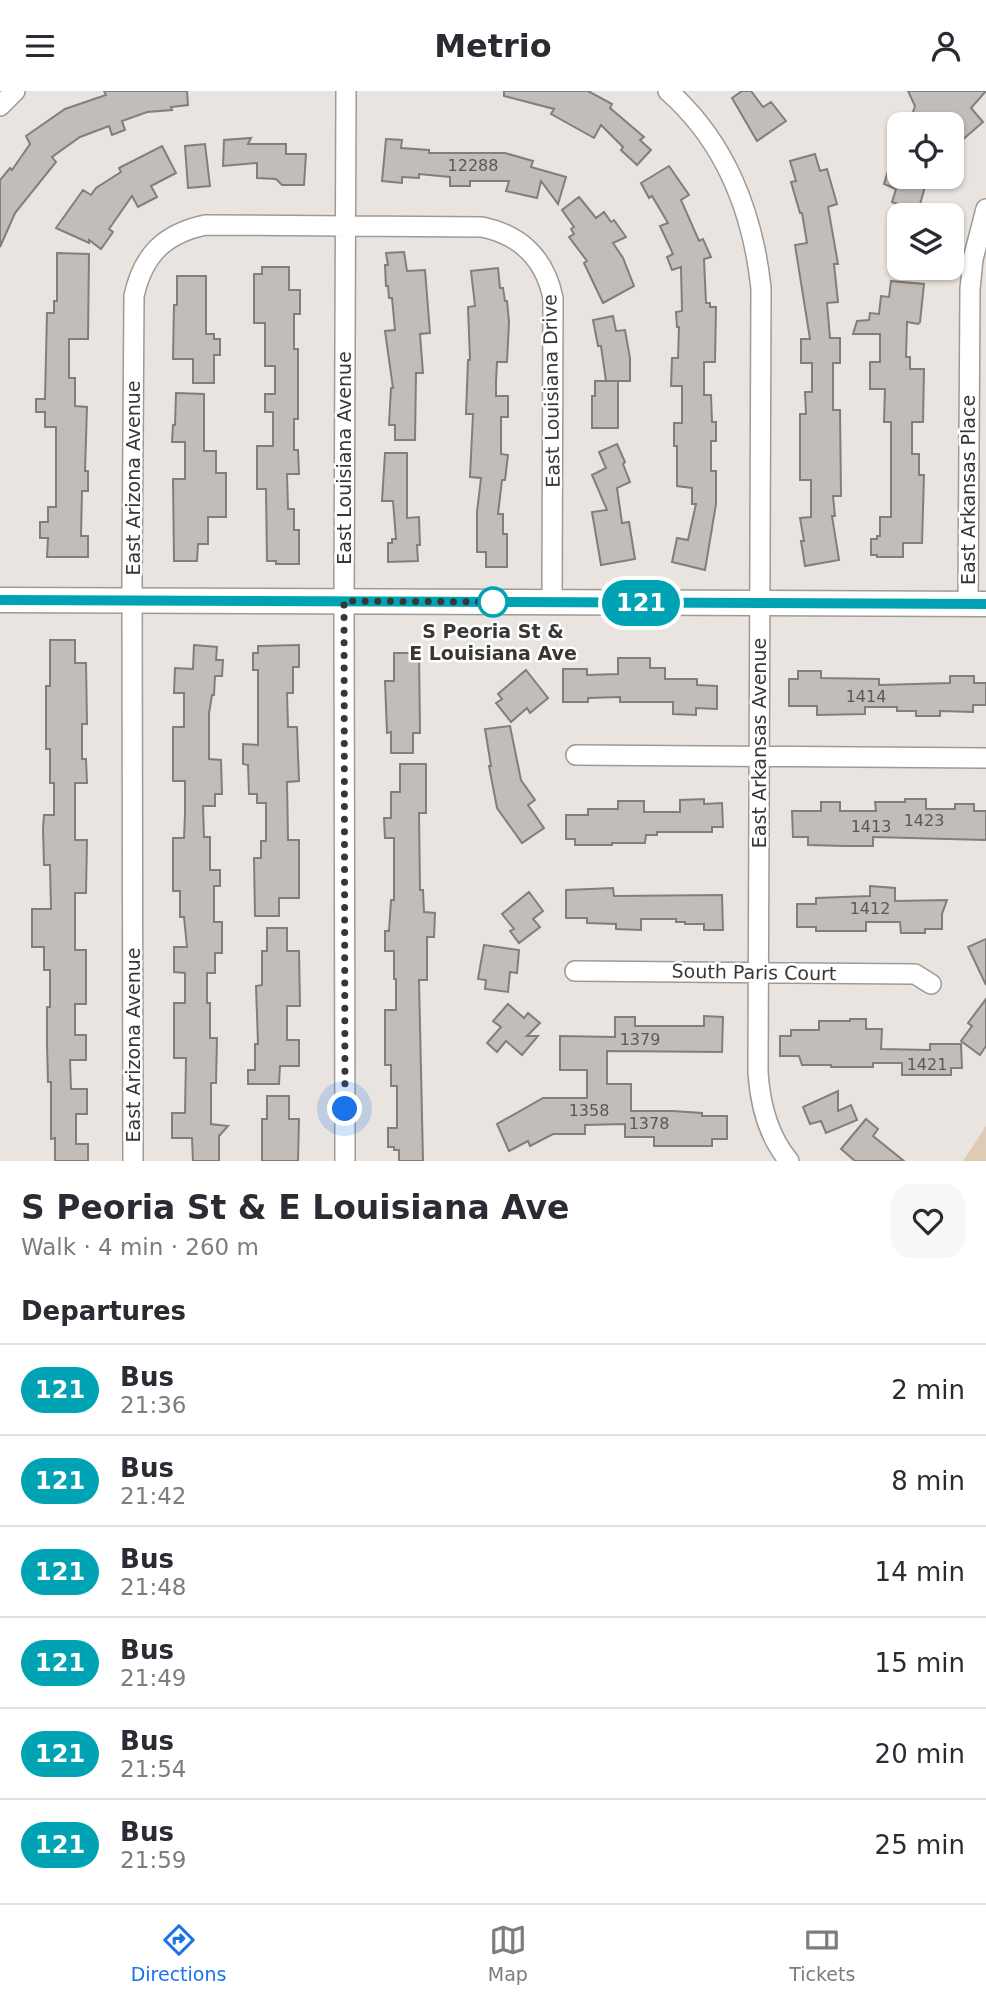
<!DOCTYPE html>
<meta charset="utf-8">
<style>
body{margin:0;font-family:"DejaVu Sans",sans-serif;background:#f7f7f7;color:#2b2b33;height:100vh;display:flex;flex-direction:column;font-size:26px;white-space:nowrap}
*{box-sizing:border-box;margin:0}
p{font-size:23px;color:#7c7c81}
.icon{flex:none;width:38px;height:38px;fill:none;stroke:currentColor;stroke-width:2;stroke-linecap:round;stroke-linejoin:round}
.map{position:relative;height:1070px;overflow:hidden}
.drawer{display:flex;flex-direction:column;background:#fff;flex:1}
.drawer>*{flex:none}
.badge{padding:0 14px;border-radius:23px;font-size:24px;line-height:46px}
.controls{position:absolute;left:887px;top:21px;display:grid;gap:14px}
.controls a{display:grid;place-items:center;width:77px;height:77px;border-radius:14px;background:#fff;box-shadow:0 2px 5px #0004;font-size:35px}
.you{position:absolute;width:35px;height:35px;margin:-18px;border:5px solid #fff;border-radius:50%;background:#1a73e8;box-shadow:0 0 0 10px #1a73e833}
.map>.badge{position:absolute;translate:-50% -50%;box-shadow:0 0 0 4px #fff}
h2{padding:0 21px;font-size:26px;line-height:63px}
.round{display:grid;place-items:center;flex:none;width:74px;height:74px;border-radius:21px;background:#f7f7f7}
.overview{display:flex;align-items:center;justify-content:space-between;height:119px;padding:0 21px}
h1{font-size:33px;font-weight:700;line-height:52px}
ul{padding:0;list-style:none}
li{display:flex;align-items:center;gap:21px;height:91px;padding:0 21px;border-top:2px solid #e1e1e2}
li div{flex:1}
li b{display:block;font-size:26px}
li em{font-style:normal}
li .badge{min-width:77px;font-weight:700;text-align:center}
header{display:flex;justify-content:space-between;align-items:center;height:91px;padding:0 21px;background:#fff;font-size:32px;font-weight:700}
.tabs{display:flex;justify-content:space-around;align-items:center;height:98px;border-top:2px solid #e1e1e2;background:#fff;font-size:19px;color:#7c7c81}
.tabs a{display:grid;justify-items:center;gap:4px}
.tabs .current{color:#1a73e8}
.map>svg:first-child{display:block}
</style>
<header><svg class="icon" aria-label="menu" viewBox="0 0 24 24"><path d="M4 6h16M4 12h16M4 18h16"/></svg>Metrio<svg class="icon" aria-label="person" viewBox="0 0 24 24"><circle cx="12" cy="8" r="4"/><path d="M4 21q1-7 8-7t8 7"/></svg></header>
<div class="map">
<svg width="986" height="1070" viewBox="0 0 986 1070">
<rect width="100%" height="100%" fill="#e9e4df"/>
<path fill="#decab5" d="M986,1035v35h-24l3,-3z"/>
<path fill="#c2bdb8" stroke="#827e79" stroke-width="2" d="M104,0h83l1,14 -17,2 1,3 -25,2 -25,9 3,9 -13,5 -3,-9 -29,11 -28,20 4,5 -41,51 -15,34v-67l10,-12 2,2 18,-26 -4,-8 39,-27 41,-14z
M504,0h84l24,13 -2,4 34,29 -4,3 11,10 -14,15 -16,-15 2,-3 -22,-22 -7,13 -43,-24 3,-5 -50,-13z
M742,0h9l12,16 8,-5 15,19 -29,20 -25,-43z
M908,0h78l-15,17 12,14 -31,27v-25h-43l6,-18z
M251,47l-3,6h38v10h20l-2,31h-22l-6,-6 -19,-1v-15l-34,3 1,-26z
M386,48l16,1 -1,8 28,2v3h76l28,8 -2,6 35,10 -8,27 -17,-23 -4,17 -31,-7 3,-10h-39v5h-20v-9l-31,-3v4l-17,-1v6l-20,-2z
M205,53l5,42 -22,2 -3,-42z
M896,54h4v32h16l11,3 -9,31 -26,-9 4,-13 -12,-5z
M162,55l14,27 -25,13 6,11 -19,10 -6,-11 -23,33 4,3 -12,17 -12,-9v3l-33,-15 27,-38 8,5 5,-7 25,-16 -2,-4z
M815,63l5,17 7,-2 10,35 -9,3 10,57h-4l4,38 -11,1 3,35h10v25h-7v47h7l1,86h-8l2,20h-3l7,44 -34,6 -4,-25h3l-4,-23 11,-1v-37h-11v-66h6l-1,-22h7v-29h-11v-24h9l-15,-94 12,-2 -5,-30h-2l-9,-31 5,-1 -6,-20z
M669,75l20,29 -8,5 18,41 4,-2 8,18 -7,2 2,44h4v4h6l-1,55h-11v33h7l1,27h4v19h-5v30h5v33l-11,66 -33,-8 5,-24 11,2 8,-36h-4v-16l-15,-2v-40h-3v-23h8v-37h-11l1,-28h6l1,-31h-2l-1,-15 6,-1 -1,-44 -9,3 -5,-13 6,-3 -13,-28 8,-3 -16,-27 -3,2 -8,-15z
M579,106l17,21 8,-6 7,10 3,-2 12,17 -13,6 10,15 11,28 -31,17 -19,-40 3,-2 -18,-24 5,-3 -3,-5 3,-2 -12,-17z
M404,161l3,19 18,-1 5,63 -10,1 3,39h-7l-1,67h-20v-15h-6l2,-37h2l-8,-57 10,-1 -3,-32h-3l-1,-12h-2l-1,-21h3l-2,-12z
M57,162l32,1 -1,85h-19v39h6v28l12,1 -2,64h3v20h-6l-1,45h7v21h-41l1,-19h-8v-16h8v-15h8v-80h-11v-15h-9v-13h9l2,-86h7v-12h3z
M262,176h27v23h11v24h-6v35h4v70h-4v31h4l1,24h-12l1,35h6v21h5v34h-23v-3h-9l-1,-72h-9v-43h16v-34h-8v-18h10v-28h-10v-43h-11v-49h8z
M498,177l2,20h3l2,13h2l2,21 -2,40h-10l-1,20v14h12v21h-7v37l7,1 -3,25h-3l-4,34h5v20h4v33h-21v-15h-9v-40l4,-34 -11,-1 3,-63h-7l2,-54h2l-2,-53 7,-1 -4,-35z
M177,185h29v58h8v5h6v16h-6v28h-21v-24h-20l1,-54h3z
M891,190l33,3 -4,38 -2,2 -11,-2 -1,35h4v12h14l-1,53h-11v32h7v21h5l-2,68h-19v14h-26v-2h-6v-16h6v-3h3v-19h11v-95h-7l1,-33h-15v-27h10v-28h-27l4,-13 12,-1 1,-7 9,1 2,-18 8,1z
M613,225l3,15 9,-1 5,28v23h-24l-5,-35h-3l-5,-26z
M595,290h23v47h-26v-32h3z
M176,302l28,1v57h12v22h10v44h-18v27h-10l-1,17h-23l-1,-82h12v-37h-13l1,-17h2z
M617,353l8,18 -2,2 7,18 -13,6 5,35 7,-1 6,37 -34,6 -9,-53 15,-2 -15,-35 14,-7 -7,-16z
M385,362h22v65l12,-1 1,28h-3l1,16 -30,1v-19h4v-4h4l-3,-38h-11z
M50,549h25v23h11l1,61h-5v35h4l1,24h-12v57h12l-1,53h-11v57h11v54h-11v31h11v25h-16l1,29h16v25h-11v30h12v17h-33v-23l-4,1v-57h-3l-1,-37v-38h3v-37h-6v-23h-12v-38h19l-1,-44h-6l-1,-37 1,-13h10v-32h-4v-34h-4v-63h4z
M194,554l23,2 -1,13h7l-1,16h-7l-1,19h-2l-3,18v46l12,1 1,34h-7v12h-12l1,31h6v33h10v16h-6v36h8v31h-7v20h-8v30h3v35h7l-1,45h-5v41l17,2 -9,10v25h-26l-1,-23h-20v-25h13l1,-55h-12v-55h11v-30l-11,-1v-25h13l-3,-30h-4v-26h-7v-53h11l1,-23v-34h-12v-54h11v-34h-10l1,-25 18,1z
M299,554v22h-6v26h-6l1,34h9l2,54 -12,1 1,58h11v58h-20v18h-24l-1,-58h7v-17h5v-38h-9v-9h-8l-1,-29 -5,-1v-20l15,1v-75h-5v-17h5v-7z
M394,562h25l1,80h-7v20h-22v-21l-4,1 -2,-52h9z
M618,567h32v10h15v11h32v6l20,1v23l-21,-1v7l-23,-1v-12h-53v-5l-32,1v4h-25v-33h24v6l31,-1z
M526,579l22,28 -18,15 -3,-5 -16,14 -15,-19 6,-4 -4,-5z
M798,580h23v7l58,1v6l71,-2v-7h24v7h12v22h-13v7l-33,-1v5h-24v-5h-19v-4h-32v7l-48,1v-9h-28v-27h9z
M510,635l11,54 14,20 -7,5 16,23 -22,15 -25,-35 -8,-42h2l-6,-37z
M400,673h26v49h-7l1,77h3l1,22 11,1 -1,24h-7v43h-8l4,181h-24v-11h-5v-3h-6v-19h9v-42h-6v-21h-6v-55h11v-31h-2v-28h-9v-20h4l2,-31h3v-62h-9l-1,-20h7v-26h9z
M704,708v5l18,-1 1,24h-11v5h-55v3h-11l-1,8h-33v2h-37v-6h-9v-24h22v-6h30v-8h26v11h36v-12z
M905,708h21v10h29v-5h19v7h12v29l-113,-3v9h-28l-37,-1v-8h-15l-1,-26h29v-9h19v9h36l-1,-9h30z
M870,795l25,2v13l52,-1 -5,14v15h-17v4h-24l-1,-11h-34v9h-50v-4h-19v-23h19v-6l54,-2z
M613,797l1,8 108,-1 1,35h-19v-6h-19v-2h-9v-3h-35v11l-25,-1v-5l-29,-1v-5h-21v-28z
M529,801l14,19 -10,8 7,8 -21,16 -9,-12 4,-2 -12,-15z
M267,837h20v23h12l1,55h-13v34h12v26h-19l-1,18h-31v-14h7v-26h3l-2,-58 6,-1v-34h5z
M986,848v46l-18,-38z
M484,854l35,5 -2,23 -7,-1 -2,20 -23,-3 1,-9 -8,-1z
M986,908v47l-6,9 -19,-14 11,-15 -4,-3z
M508,913l16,14 4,-5 12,10 -13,13h11l-16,19 -16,-14 -9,11 -10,-9 14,-16 -8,-6z
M704,925l19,1 -1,35 -115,-1v33h24v27h42l29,2v3h25v23h-15v7h-58v-9h-29v-13l-40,1v9h-32l-23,12 -2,-5 -19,10 -12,-27 46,-26h44v-28h-27v-34l55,1v-20h20v9h69z
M850,928h16v10h16l-1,20 49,1v-6h31l1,24h-11v7h-49v-12h-29v4h-42v-2h-29l-3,-9h-19v-20h11v-6h28v-9h31z
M838,1000v20l13,-6 6,15 -31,13 -5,-12 -11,3 -7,-17z
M267,1005h22v23h10l-1,42h-36v-42h5z
M866,1028l12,10 -5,7 31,25h-49l-14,-12z"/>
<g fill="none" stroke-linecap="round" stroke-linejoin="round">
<g stroke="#9f9a95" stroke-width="22">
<path id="minor" d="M668,0c58,51 85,123 93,197l-3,784c2,32 10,64 31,89
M0,15l15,-15
M968,513l2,-315 3,-30 13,-50
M576,664l410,3
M575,880l340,3 16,10
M133,1070l-1,-583 2,-282c9,-41 30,-62 71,-71l277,2c39,8 63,32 71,71l-1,304
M345,1070l-1,-560 2,-510"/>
</g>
<g stroke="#9f9a95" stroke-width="27">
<path id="major" d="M0,509l986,4"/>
</g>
<use href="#minor" stroke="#fff" stroke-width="19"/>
<use href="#major" stroke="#fff" stroke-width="24"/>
</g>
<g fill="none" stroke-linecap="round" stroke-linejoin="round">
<g stroke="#fff" stroke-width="16">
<path id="line" d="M0,509l986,4"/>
</g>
<use href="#line" stroke="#00a3b4" stroke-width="10"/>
<path stroke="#393735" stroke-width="7" stroke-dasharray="0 12.6" d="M345,1018l-1,-508 156,1h-7"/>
</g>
<circle fill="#fff" stroke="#00a3b4" stroke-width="3.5" cx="493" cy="511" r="14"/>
<g text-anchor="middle" stroke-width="5" stroke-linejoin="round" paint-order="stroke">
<g font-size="16" fill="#5b5856">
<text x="473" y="80">12288</text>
<text x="866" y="611">1414</text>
<text x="924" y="735">1423</text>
<text x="871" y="741">1413</text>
<text x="870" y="823">1412</text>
<text x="640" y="954">1379</text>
<text x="927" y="979">1421</text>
<text x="589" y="1025">1358</text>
<text x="649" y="1038">1378</text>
</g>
<g font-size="19" fill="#393735" stroke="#fff">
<text transform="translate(551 300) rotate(-91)" y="7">East Louisiana Drive</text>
<text transform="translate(344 367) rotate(-90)" y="7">East Louisiana Avenue</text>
<text transform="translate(133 387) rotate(-90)" y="7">East Arizona Avenue</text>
<text transform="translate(968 399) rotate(-90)" y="7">East Arkansas Place</text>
<text transform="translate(759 652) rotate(-90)" y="7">East Arkansas Avenue</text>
<text transform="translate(754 881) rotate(1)" y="7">South Paris Court</text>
<text transform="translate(133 954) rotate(-90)" y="7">East Arizona Avenue</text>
</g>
<g font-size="19" font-weight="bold" fill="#393735" stroke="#fff">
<text x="493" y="547">S Peoria St &amp;<tspan x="493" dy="22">E Louisiana Ave</tspan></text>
</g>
</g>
</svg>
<div class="controls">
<a><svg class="icon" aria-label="locate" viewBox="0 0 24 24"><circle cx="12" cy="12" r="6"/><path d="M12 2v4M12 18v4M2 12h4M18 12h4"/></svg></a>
<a><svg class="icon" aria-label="layers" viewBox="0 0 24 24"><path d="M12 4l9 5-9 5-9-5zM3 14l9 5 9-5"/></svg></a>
</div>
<div class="you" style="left:345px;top:1018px"></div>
<b class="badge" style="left:641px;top:512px;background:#00a3b4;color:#fff">121</b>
</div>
<section class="drawer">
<div class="overview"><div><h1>S Peoria St &amp; E Louisiana Ave</h1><p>Walk · 4 min · 260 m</p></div><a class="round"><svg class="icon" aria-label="heart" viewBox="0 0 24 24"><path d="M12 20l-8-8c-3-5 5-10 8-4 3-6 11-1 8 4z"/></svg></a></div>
<h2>Departures</h2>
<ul>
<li><span class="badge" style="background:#00a3b4;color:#fff">121</span><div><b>Bus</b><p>21:36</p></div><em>2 min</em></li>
<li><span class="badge" style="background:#00a3b4;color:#fff">121</span><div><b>Bus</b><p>21:42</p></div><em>8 min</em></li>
<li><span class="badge" style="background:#00a3b4;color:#fff">121</span><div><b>Bus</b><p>21:48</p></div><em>14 min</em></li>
<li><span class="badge" style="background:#00a3b4;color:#fff">121</span><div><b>Bus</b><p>21:49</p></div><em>15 min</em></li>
<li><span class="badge" style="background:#00a3b4;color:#fff">121</span><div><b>Bus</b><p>21:54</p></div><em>20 min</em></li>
<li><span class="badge" style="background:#00a3b4;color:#fff">121</span><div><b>Bus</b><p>21:59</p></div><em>25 min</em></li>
</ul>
</section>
<nav class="tabs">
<a class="current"><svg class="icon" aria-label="directions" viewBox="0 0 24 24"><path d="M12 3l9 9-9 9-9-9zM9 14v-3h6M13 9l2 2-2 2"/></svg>Directions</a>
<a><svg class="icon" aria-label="map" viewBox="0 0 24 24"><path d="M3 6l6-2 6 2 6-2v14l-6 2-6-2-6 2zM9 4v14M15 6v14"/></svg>Map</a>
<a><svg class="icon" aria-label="tickets" viewBox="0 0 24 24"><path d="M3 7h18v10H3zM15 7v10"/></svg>Tickets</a>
</nav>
